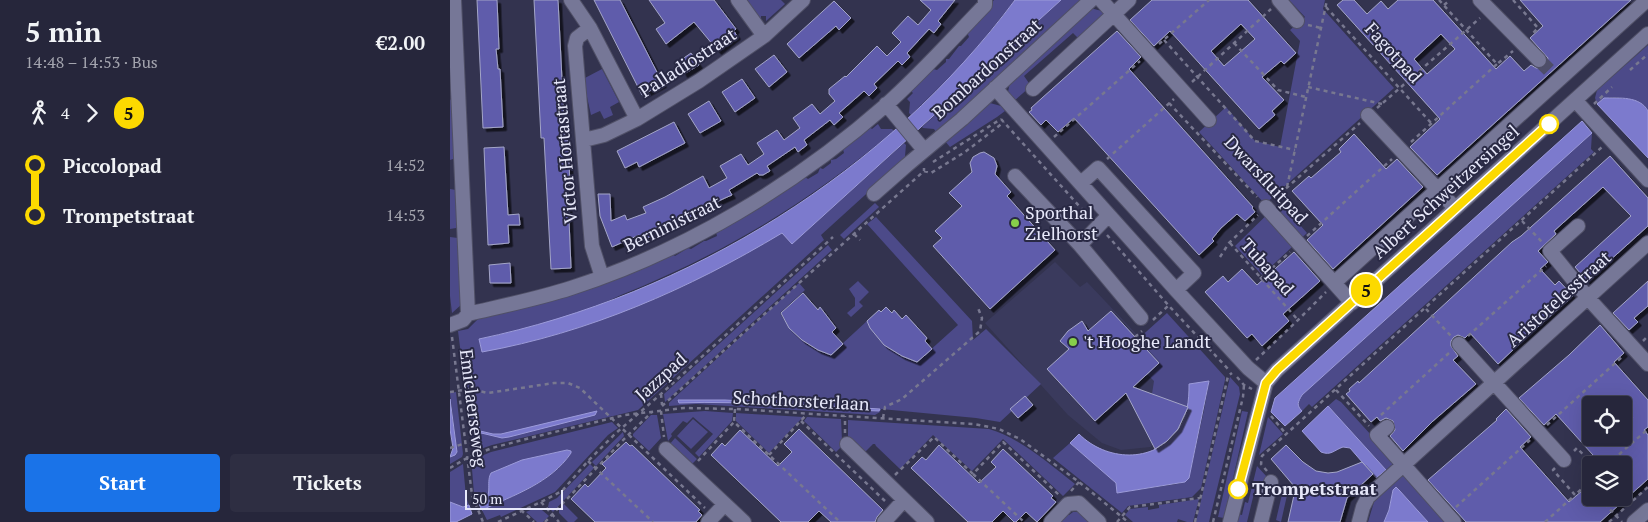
<!DOCTYPE html>
<meta charset="utf-8">
<style>
body{margin:0;font-family:"PT Serif",serif;background:#2e2e42;color:#f1f3f6;height:100vh;display:flex;flex-direction:column;font-size:19px;white-space:nowrap}
*{box-sizing:border-box;margin:0}
p{font-size:16px;color:#a4a5af}
.icon{flex:none;width:28px;height:28px;fill:none;stroke:currentColor;stroke-width:2;stroke-linecap:round;stroke-linejoin:round}
.map{position:relative;flex:1;overflow:hidden}
.details{display:flex;flex-direction:column;background:#26263b;width:450px}
.details>*{flex:none}
.badge{padding:0 10px;border-radius:16px;font-size:18px;line-height:32px}
.fabs{position:absolute;left:1132px;top:396px;display:grid;gap:10px}
.fabs a{display:grid;place-items:center;width:50px;height:50px;border-radius:5px;background:#26263b;box-shadow:0 5px 20px #0002,0 0 0 1px #424355;font-size:25px}
.scale{position:absolute;left:15px;bottom:12px;width:98px;box-sizing:border-box;padding-left:5px;border:2px solid #e7e8fa;border-top:0;font-size:14px;line-height:18px;white-space:nowrap;color:#e7e8fa;-webkit-text-stroke:4px #292944;paint-order:stroke}
.map>.badge{position:absolute;translate:-50% -50%;box-shadow:0 0 0 2px #fff}
.legs{display:flex;align-items:center;gap:8px;height:55px;padding:0 25px;font-size:16px}
.legs p{margin-inline-start:auto}
.summary{display:flex;align-items:center;justify-content:space-between;height:85px;padding:0 25px}
h1{font-size:28px;font-weight:700;line-height:38px}
.button{display:flex;gap:10px;margin-top:auto;padding:10px 25px}
.button a{flex:1;height:58px;border-radius:5px;background:#1a73e8;color:#fff;font-size:20px;font-weight:700;line-height:58px;text-align:center}
.button a+a{background:#2e2e42;color:#f1f3f6}
ul{padding:0 25px;list-style:none}
li{display:flex;align-items:center;gap:18px;height:50px;font-size:19px}
li i{display:grid;place-items:center;width:8px;height:100%;margin:0 6px;background:currentColor}
li i::after{content:'';width:12px;height:12px;margin:-6px;border:4px solid;border-radius:50%;background:#26263b}
li p{margin-inline-start:auto}
li:first-child i{background:linear-gradient(#0000 50%,currentColor 0)}
li:last-child i{background:linear-gradient(currentColor 50%,#0000 0)}
main{display:flex;flex:1;min-height:0}
.map>svg:first-child{display:block}
</style>
<main>
<section class="details">
<div class="summary"><div><h1>5 min</h1><p>14:48 – 14:53 · Bus</p></div><b>€2.00</b></div>
<div class="legs"><svg class="icon" aria-label="walk" viewBox="0 0 24 24"><circle cx="13" cy="4" r="2"/><path d="M13 8l-2 6 4 7M11 14l-3 7M7 12l3-4h3l4 4"/></svg>4<svg class="icon" aria-label="forward" viewBox="0 0 24 24"><path d="M9 5l7 7-7 7"/></svg><b class="badge" style="background:#fcd900;color:#111">5</b></div>
<ul>
<li><i style="color:#fcd900"></i><b>Piccolopad</b><p>14:52</p></li>
<li><i style="color:#fcd900"></i><b>Trompetstraat</b><p>14:53</p></li>
</ul>
<div class="button"><a>Start</a><a>Tickets</a></div>
</section>
<div class="map">
<svg width="1198" height="522" viewBox="0 0 1198 522">
<defs>
<filter id="shadow"><feDropShadow dx="3.5" dy="3.5" stdDeviation="0" flood-color="#0009"/></filter>
</defs>
<rect width="100%" height="100%" fill="#33334f"/>
<path fill="#3a3a5d" d="M605,262l25,25 7,-5 75,79 10,72 -22,14 -29,3 -19,-7 -34,-28 -83,-92z"/>
<path fill="#4c4a89" fill-rule="evenodd" d="M292,0h39l4,4 -19,17v-5h-5v5z
M544,0h21l-49,61 -55,54 -2,-2 1,-11 -3,-3 6,-6 -3,-3 23,-21 4,1 9,-8v-3h3l10,-13h2l8,-9 -2,-5z
M611,0h21l-143,130 -3,2 -2,-3 -11,-1 -1,-1z
M839,0h36l-2,9 71,79 -129,116 -66,-72 27,-25 29,34 25,6 20,-106 -10,-11 15,-13z
M640,8l12,3 2,3 -26,24 -5,-5 -49,43 7,10 -18,16 -5,-10 2,-10z
M1198,45v66c-6,-11 -33,-17 -45,-12 -2,1 -4,3 -6,5l-2,-6 2,-8z
M152,69l17,33 -9,5 3,8 -9,4 -4,-8 -9,4 -8,-36z
M0,99l3,4 3,54 -3,2 -3,1z
M540,103l11,3 4,5 -8,6 -47,30 -6,-7 42,-35z
M428,124l3,5h11l2,2c-85,71 -171,123 -273,164 -15,7 -30,14 -46,19 -31,11 -64,18 -96,25l3,13c106,-19 208,-63 300,-119l10,11 112,-101 2,2 -1,11h3l-87,79 3,5 -186,170 -146,35 -17,6 -2,-1 -15,-119 10,-2 11,-11 193,-64 3,2 13,-8 3,1 13,-8h2l11,-5 -1,-4 89,-55 3,2 10,-6 2,-5 3,1 8,-6v-3l5,-1 8,-6 -1,-4 26,-23 3,3z
M1142,133l-1,16 3,3 -282,255 -3,-3 -7,7c-6,-6 -4,-9 0,-16z
M0,189l6,1 3,36 -3,2 -6,1z
M830,202l27,31 -45,42 -27,-29z
M425,203l4,4 -35,32 -4,-4z
M426,217l96,104 1,19 13,-11 55,55 -41,38 -24,-4 -95,-9 -1,3 -5,3 -179,-11 -27,2v-3l2,-2 128,-118 6,7 -25,23c13,22 26,34 50,42l37,-34c12,21 27,34 50,41l41,-37 -91,-101zM228,400h47l155,10 -45,-1z
M0,237l8,1 4,66 -10,9 -2,-17z
M378,245l4,5 -167,152 -1,-8z
M408,281l11,11 -10,10 4,4 -12,11 -4,-4 8,-7v-8l-6,-9z
M717,313l58,64v3l-24,108 -9,9 -64,9 -6,7 -69,-55 17,-15 46,40 1,10 60,-9 8,-2 4,-4 15,-68 5,-28 -20,2 -1,23 -36,-13 2,-13 -7,-7 12,-11 -22,-23z
M780,377l9,10 1,7 -31,128h-13z
M6,392l7,62 -1,3 -12,7v-7l4,-2 3,-3 -7,-59z
M886,399l5,3 52,57 2,3 -9,8 -58,-64z
M255,411l28,2 -1,8 -33,36 -4,-4 18,-19 -20,-17 -6,6 -4,-2 -12,13 1,2 -4,5 -5,-27z
M792,411l6,1 -24,106 -6,-1z
M286,413l67,4 -34,36 -33,-32z
M201,415h6l4,23 -12,13 -16,-15v-2z
M357,417l34,2 1,21 3,3 -9,9 -32,-31z
M818,417l15,17 -24,21z
M243,419l15,13 -17,17 -14,-13z
M398,420l141,9c33,10 59,34 86,55l-12,12 -60,-57 -31,32 -39,-36 -33,34 -24,-23 -1,-2h-2l-9,9 -16,-16z
M162,422l6,6 -10,7 -53,57 -54,25 -1,-2 -13,5 -5,-10c31,-14 70,-27 89,-57v-2l-4,-1c-27,5 -51,12 -76,23 -5,12 3,25 -12,31l-5,-10 -2,-25h3l-1,-10 17,-7z
M173,432l1,4 -28,30 -4,-4z
M225,438l22,21 -7,7 -21,-21z
M13,464l3,33 3,8 -6,2 -13,-5v-30z
M140,464l4,4 -41,44 -5,-5 1,-5 8,-4z
M807,466l10,11 -3,5 -7,-1 -10,41h-11l2,-8 4,1 3,-13 3,1z
M953,474l43,48h-18l-29,-32h-6l-4,20 -5,12h-16l6,-20z
M833,490l5,1 -7,31 -5,-2z
M749,499l-6,23h-6l-9,-3 -1,3h-44l-8,-7 5,-6 18,-2v3l11,-2v-3z
M114,504l14,14 -4,4h-6l-9,-9v-4z
M85,508l7,2 7,6 -6,6h-6l-11,-10z
M616,512l3,3 4,-3h6l10,10h-32z"/>
<path fill="#7c7acd" stroke="#9c9bda" d="M565,0h46l-269,244 -10,-11c-93,56 -194,100 -300,119l-3,-13c210,-44 408,-167 536,-339z
M1154,98c15,0 36,-2 44,13v47l-51,-54z
M1132,121l10,12 -290,262c-4,7 -6,10 0,16l-17,15 -14,-14 4,-14z
M759,381l-20,97 -4,4 -68,11 -1,-10 -46,-40 9,-9c27,27 74,30 98,-3 11,-14 12,-31 12,-47z
M23,397l7,34 13,3h8l96,-23 -2,4 -86,22 -7,1 -25,-6 -8,-33z
M0,399l7,53 -2,3 -5,2 3,-9 -3,-19z
M228,400h47l155,9 -1,2c-67,-2 -133,-11 -200,-8z
M878,406l58,64 -10,8 -26,-30 -7,-1c-9,3 -12,9 -22,5l-19,-21z
M117,450l4,1v2c-20,30 -57,42 -89,57l-3,-6c16,-7 6,-20 12,-31l31,-13z
M946,487l3,3 29,32h-44l5,-12 4,-20z
M0,502l13,5 6,-2 3,9 -16,8h-6z"/>
<path fill="#5f5bab" stroke="#a4a6c8" fill-rule="evenodd" filter="url(#shadow)" d="M27,0h20l2,49h-3l2,20h2l3,58 -20,1z
M84,0h24l7,140h3l2,45h-3l1,9 -5,2h5l3,72 -20,1 -7,-131h-3z
M144,0h26l43,84 -21,11z
M199,0h65l22,29 -2,2 3,5 -19,15 -24,-29 -28,22 -10,-15 9,-6z
M470,0h35l-17,21 3,3 -7,9 -5,-4 -22,24 3,4 -8,8 -4,-4 -24,23 3,4 -8,8 -5,-5 -25,22 4,4 -9,8 -4,-5 -26,20 3,5 -9,7 -3,-5 -28,19 3,5 -7,4h-4l-2,-2 -28,17 3,5 -7,3 -34,16 1,2 -10,6 -3,-5 -29,14 2,5 -11,5 -2,-6 -27,12 -12,-31 -2,-22h12l1,27 14,-6 2,5 19,-7 -3,-6 22,-10 38,-21 6,12 18,-10 -7,-12 21,-12 7,11 16,-11 -7,-11 20,-13 7,10 16,-12 -7,-10 19,-14 8,10 15,-13 -6,-7v-5l16,-13 1,1 31,-31 10,10 14,-14 -9,-9 16,-17 10,9 13,-15z
M702,0h96l48,53 -12,11 -3,-3 -19,16 22,23 -12,11 3,4 -16,14 -89,-98 -16,15 -24,-26zM791,24l14,15 -31,27 -13,-15z
M893,0h11l13,14 14,-13 7,8 10,-9h35l63,69 14,-13 14,15 7,-6 5,3h6l5,-5 1,-5 -18,-20 13,-12 -23,-26h111l-194,175 -27,-28 30,-28 -103,-114zM991,34l14,15 -28,25 -13,-15z
M384,1l17,17 -12,12 -3,-4 -37,32 -12,-14z
M667,31l24,26 -12,12 124,138 -1,1 3,4 -10,9 -8,-7 -16,14 -9,11 2,2 -15,14 -125,-137 -16,14 -12,-12 -5,5 -12,-13 3,-2 -1,-2 11,-10z
M241,53l8,12 -15,9 -6,-12z
M324,55l13,17 -18,15 -14,-18z
M292,79l13,19 -20,14 -13,-20z
M259,101l12,20 -21,12 -12,-19z
M224,122l11,21 -46,24 -2,-5 -12,6 -8,-17z
M904,134l32,35 11,-10 26,28 -90,82 -26,-29 16,-15 -31,-34 17,-15 2,2 30,-26 -2,-3z
M54,147l4,68 11,-1 1,11h-12l1,18 -21,2 -4,-97z
M534,152l10,6 3,8 -2,8 16,18 -4,4 48,54 -65,59 -57,-63 9,-8 -7,-7 27,-25 -13,-13 23,-21 -2,-9 3,-6 7,-4z
M1160,156l38,42v28l-61,55 -12,-14 56,-51 -28,-29 -49,44 2,3 -18,17 10,11 -8,7 15,16 4,-4 14,15 -42,37 -33,31 -28,-31 -5,5 -7,-3 -4,2 -3,4v5l7,10 -5,4 23,24 -43,37 -30,30 -13,-15 5,-6 -2,-9 -7,-3 -6,3 -3,-4 -6,5 -25,-28 4,-3 -1,-2 9,-8 1,2 153,-141 9,-6z
M844,252l26,29 -37,33 6,7 -27,25 -10,-12 -5,4 -42,-46 18,-16 5,6 14,-13 15,16z
M60,263l1,20h-21l-1,-18z
M1198,281v25l-14,12 4,4 -9,8 -16,-17z
M353,293l15,17 2,-3 16,21 -4,4 11,12 -12,11 -13,-5 -16,-10 -13,-12 -8,-15z
M436,307l6,6 2,-3 8,9 4,-4 21,23 -2,3 7,8 -15,13 -15,-6 -18,-11 -14,-17 -3,-7 12,-11 2,2z
M661,311l48,52 -26,24 55,20 -10,22 -11,12 -12,8 -29,-56 -31,28 -48,-52 22,-20 -9,-8 8,-10 14,-10 6,10z
M1150,325l24,28 -10,9 34,38v27l-4,3 4,5v44l-48,43h-134l-38,-42 69,-60 -1,-1 10,-10 25,28 -11,10 49,55 14,-12 7,8h34v-33h-22l-46,-51 -12,11 -25,-27 50,-43zM1141,405h33v2l9,11 -9,8v12h-33z
M575,396l8,9 -15,13 -8,-9z
M349,429l84,81 -6,7 -2,5h-44l-12,-11 -11,11h-27l-70,-67 11,-12 3,3 15,-16 38,36 14,-14 -8,-8z
M176,442l4,4 2,-1 68,65 -2,1 4,4 -6,7h-101l-24,-23 14,-15 3,3 18,-19 -4,-4z
M489,445l40,38 17,-16 -5,-5 12,-13 50,47 -2,2 5,4 -19,20 -11,-10 -10,10h-2l-11,-11 -11,11h-24l-57,-54 11,-11 4,3z
M836,445l17,17 13,9 12,2 9,-1 25,-10 11,12 -26,24 -7,24h-52l6,-27v-9l-23,-27z"/>
<g fill="none" stroke-linecap="round" stroke-linejoin="round">
<path stroke="#4e4e69" stroke-width="14" stroke-dasharray="14 7" stroke-linecap="butt" d="M1089,60l12,12"/>
<g stroke="#505067" stroke-width="16">
<path id="minor" d="M4,0l14,314
M121,0l19,28 47,91
M288,0l26,36
M651,0l108,120
M829,0l18,21
M1030,0l59,60
M140,28l-13,10 -2,8 17,200 10,31
M545,88l181,202 72,78 18,15
M583,89l96,-89
M1125,100l73,80
M436,104l38,46
M918,115l87,93
M134,140l20,-5 33,-16 62,-38 65,-45 39,-36
M565,176l65,69
M631,183l17,-15 96,105 -18,17
M424,194l33,-29 55,-46 129,-119
M816,207l86,96
M658,216l-28,29 61,73
M1128,226l-28,25 38,47 60,66
M884,283l313,-283
M0,325l13,-5 5,-6c34,-8 69,-15 103,-26 115,-37 224,-103 315,-183 35,-31 66,-66 99,-100v-4
M1009,344l105,116
M937,427l-10,8 77,87
M397,444l80,78
M216,449l78,73
M258,522l17,-18
M434,522l20,-22
M601,522l17,-18 11,-1 20,19
M780,522l36,-139 11,-13 371,-336
M811,522l10,-40
M909,522l4,-15 5,-10 280,-254
M1184,522l14,-12"/>
</g>
<path stroke="#787890" stroke-width="2.5" stroke-dasharray="4 4" stroke-linecap="butt" d="M989,0l58,64 16,-13
M1063,0l25,28 -6,6
M994,5l6,-5
M876,7l106,117
M858,25l13,3
M714,40l91,101 40,9
M784,43l44,47 28,7
M709,44l50,-44
M1180,70l18,-16
M742,82l79,-73
M858,87l74,17
M719,103l88,94
M1144,104l18,-17
M927,108l103,-90
M551,119l88,98
M604,137l86,-76
M961,142l86,-78
M657,159l67,-60
M483,162l68,-43
M474,171l7,2 34,-21 39,-30
M837,187l40,-187
M824,199l86,-76
M1072,221l20,21
M404,234l6,6
M657,235l62,71 60,64
M857,236l85,-77
M780,243l68,77
M770,257l9,-14 29,-28
M810,279l30,-27
M976,309l25,27
M703,320l16,-15
M1018,336l78,-70
M2,337l20,158 11,27
M685,337l7,-6
M1193,341l5,-5
M806,360l42,-40 28,-28
M787,377l7,8 8,4
M886,390l33,36
M0,392l20,-3 18,4 66,-10h14l12,5 125,120
M211,394l1,11
M212,406l262,-235v-3
M285,409l-1,13 106,100
M211,411l3,26
M931,415l68,-62
M821,416l15,18
M433,418l2,-11 17,-8 78,-68 2,-13 -4,-10
M351,421l84,80
M1097,425l76,-69
M395,433v-17
M0,448l16,-5
M1124,451l3,-3 16,17
M319,455l38,-41
M138,461l65,61
M248,461l36,-39
M1157,465l41,-36
M0,468l17,-10 25,-10 42,-11 91,-22 59,-7 51,1 239,15 25,5 21,10 59,43 49,40
M1105,468l-2,2 22,25 16,-15
M817,471l-6,-7 1,-8 340,-309
M523,474l51,48
M445,475l39,-38 39,37 30,-32 56,53
M1137,484l4,5
M621,491l8,-9
M1149,498l23,24
M91,502l18,20
M1006,507l74,-67
M71,510l13,12
M48,522l43,-20 21,-11 26,-30 28,-28 45,-39 172,-157
M95,522l81,-85 26,-25
M667,522l13,-15 70,-9
M745,522l33,-146 4,-3
M763,522l30,-125 1,-12
M1095,522l30,-27
M1159,522l39,-35"/>
<use href="#minor" stroke="#767797" stroke-width="14"/>
</g>
<g fill="none" stroke-linecap="round" stroke-linejoin="round">
<g stroke="#fff" stroke-width="11">
<path id="line-1" d="M788,489l28,-106 11,-13 272,-246"/>
</g>
<use href="#line-1" stroke="#fcd900" stroke-width="8"/>
</g>
<g fill="#fff" stroke="#fcd900" stroke-width="2.5">
<circle cx="1099" cy="124" r="9"/>
<circle cx="788" cy="489" r="9"/>
</g>
<g fill="#87cf4a" stroke="#292944" stroke-width="2">
<circle cx="565" cy="223" r="5"/>
<circle cx="623" cy="342" r="5"/>
</g>
<g text-anchor="middle" stroke-width="4" stroke-linejoin="round" paint-order="stroke">
<g font-size="18" fill="#e7e8fa" stroke="#292944">
<text transform="translate(943 53) rotate(48)" y="6">Fagotpad</text>
<text transform="translate(238 63) rotate(-33)" y="6">Palladiostraat</text>
<text transform="translate(537 69) rotate(-42)" y="6">Bombardonstraat</text>
<text transform="translate(115 151) rotate(-95)" y="6">Victor Hortastraat</text>
<text transform="translate(816 180) rotate(47)" y="6">Dwarsfluitpad</text>
<text transform="translate(996 192) rotate(-42)" y="6">Albert Schweitzersingel</text>
<text transform="translate(222 224) rotate(-26)" y="6">Berninistraat</text>
<text transform="translate(817 267) rotate(48)" y="6">Tubapad</text>
<text transform="translate(1109 299) rotate(-42)" y="6">Aristotelesstraat</text>
<text transform="translate(211 377) rotate(-42)" y="6">Jazzpad</text>
<text transform="translate(351 401) rotate(3)" y="6">Schothorsterlaan</text>
<text transform="translate(23 408) rotate(83)" y="6">Emiclaerseweg</text>
</g>
<g font-size="18" fill="#e7e8fa" stroke="#292944" text-anchor="start">
<text x="575" y="219">Sporthal<tspan x="575" dy="21">Zielhorst</tspan></text>
<text x="633" y="348">'t Hooghe Landt</text>
</g>
<g font-size="18" font-weight="bold" fill="#e7e8fa" stroke="#292944" text-anchor="start">
<text x="802" y="495">Trompetstraat</text>
</g>
</g>
</svg>
<div class="fabs">
<a><svg class="icon" aria-label="locate" viewBox="0 0 24 24"><circle cx="12" cy="12" r="6"/><path d="M12 2v4M12 18v4M2 12h4M18 12h4"/></svg></a>
<a><svg class="icon" aria-label="layers" viewBox="0 0 24 24"><path d="M12 4l9 5-9 5-9-5zM3 14l9 5 9-5"/></svg></a>
</div>
<div class="scale">50 m</div>
<b class="badge" style="left:916px;top:290px;background:#fcd900;color:#111">5</b>
</div>
</main>
